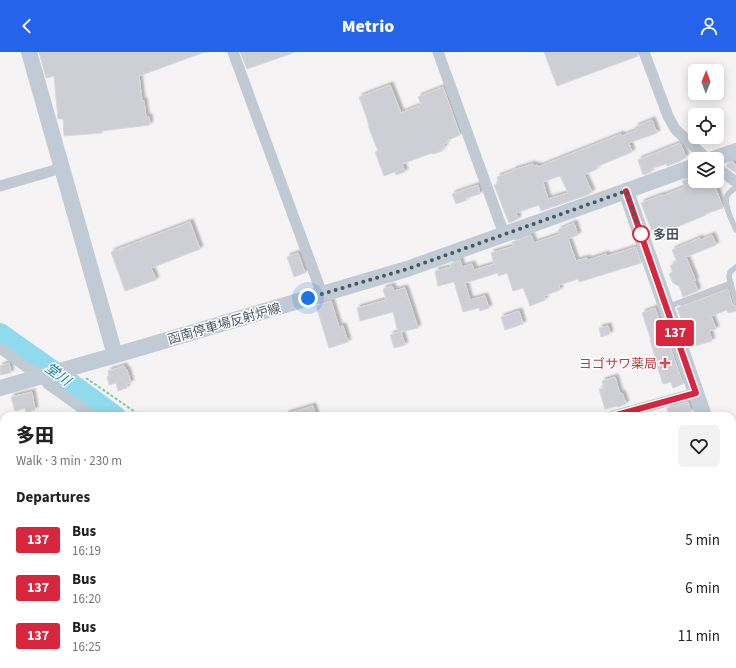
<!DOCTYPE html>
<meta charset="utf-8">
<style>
body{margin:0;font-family:"Source Sans 3","Noto Sans JP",sans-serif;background:#f2f2f2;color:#222;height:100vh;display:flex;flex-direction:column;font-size:15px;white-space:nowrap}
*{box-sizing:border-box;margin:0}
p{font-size:13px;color:#767676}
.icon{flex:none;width:22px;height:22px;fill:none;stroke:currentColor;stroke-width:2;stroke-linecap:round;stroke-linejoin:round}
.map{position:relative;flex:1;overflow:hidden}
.drawer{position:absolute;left:0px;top:360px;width:736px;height:256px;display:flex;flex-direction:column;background:#fff;border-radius:12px 12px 0 0;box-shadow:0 2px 10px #0003}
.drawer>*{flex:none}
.badge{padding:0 8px;border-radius:3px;font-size:14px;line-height:26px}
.needle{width:26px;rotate:1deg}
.buttons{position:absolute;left:688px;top:12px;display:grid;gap:8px}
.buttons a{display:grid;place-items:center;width:36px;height:36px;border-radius:6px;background:#fff;box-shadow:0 2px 10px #0003;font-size:20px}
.you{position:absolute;width:20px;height:20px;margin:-10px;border:3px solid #fff;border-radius:50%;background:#1a73e8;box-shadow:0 0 0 6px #1a73e833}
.map>.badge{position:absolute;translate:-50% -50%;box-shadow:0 0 0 2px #fff}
h2{padding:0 16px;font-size:15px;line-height:36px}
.round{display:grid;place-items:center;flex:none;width:42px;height:42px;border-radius:6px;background:#f2f2f2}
.head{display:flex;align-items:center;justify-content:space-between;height:68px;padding:0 16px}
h1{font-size:19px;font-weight:800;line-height:30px}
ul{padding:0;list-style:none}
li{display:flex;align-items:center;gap:12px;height:48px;padding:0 16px}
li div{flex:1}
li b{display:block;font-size:15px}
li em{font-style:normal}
li .badge{min-width:44px;font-weight:700;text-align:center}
header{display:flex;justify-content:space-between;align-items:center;height:52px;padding:0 16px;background:#2563eb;color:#fff;font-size:18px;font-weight:800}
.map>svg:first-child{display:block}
</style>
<header><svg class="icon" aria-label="back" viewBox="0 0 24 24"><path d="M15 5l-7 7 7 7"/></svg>Metrio<svg class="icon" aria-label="person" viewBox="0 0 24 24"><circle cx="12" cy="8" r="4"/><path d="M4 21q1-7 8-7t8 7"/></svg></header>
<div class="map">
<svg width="736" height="616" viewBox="0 0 736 616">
<defs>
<filter id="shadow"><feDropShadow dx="3" dy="-3" stdDeviation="1" flood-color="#0004"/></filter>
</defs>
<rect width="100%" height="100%" fill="#f5f3f3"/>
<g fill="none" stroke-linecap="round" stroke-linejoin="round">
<path stroke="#90daee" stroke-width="20" d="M0,281l75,53 41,30
M311,612l1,4"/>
</g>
<path fill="#cdcfd5" stroke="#d7d9de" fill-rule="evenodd" filter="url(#shadow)" d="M39,0h163v1l-63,23 3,25h2l2,16h3l1,8 -48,6v2l-38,3 -1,-17h-5l-4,-43 -8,2z
M240,0h53v1l-46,16z
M544,0h93l1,4 -81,30z
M390,33l11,28 20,-8 -3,-8 25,-10 17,48 -14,6 1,2 -4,1 2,3 -4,2 1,2 -9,3 -1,-1 -30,11 3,8 -9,3 -1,-3 -11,4 -9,-24 3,-1 -10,-25h1l-2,-7 -8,-22z
M652,68l5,13 -28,10 3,9 -36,15 1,2 -13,6 8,17 -3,1 1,1 -49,17 -2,-6 -23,8 2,6 -9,4 -15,-38 5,-2 -2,-6 16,-6v-1l20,-6 1,2 3,-1 1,2 83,-33 1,2 15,-6 -2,-3zM560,124l8,17 -20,6 -5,-17z
M680,91l6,14 -6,3 1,1 -14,5 -1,-2 -16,5 1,3 -8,3 -5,-15z
M732,110l4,3v8l-10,-7 2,-2z
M695,124v5h18l10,27 -18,6 1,1 -36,15 2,3 -17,7 -14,-37 21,-8v1l23,-9 -3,-6z
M478,133l2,9 -14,4 1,2 -11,4 -4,-10z
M190,170l10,27 -49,19 5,12 -31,11 -14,-39z
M574,171l4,12 -10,4 8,22 11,-3 1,2 18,-6 1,2 29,-9 5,16 -62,19 -1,-3 -19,6 1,5 -16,6 1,4 -15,6 -7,-18 -10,3 -6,-18 -9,3v-3l-33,10 5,17 15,-4 4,12 -9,3 -1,-3 -16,4 -9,-30 -16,4 -3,-15 16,-4 -1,-3 10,-4 2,7 10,-3 2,6 20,-6 -3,-11 23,-7 -2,-4 19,-7 3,8 26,-9 -2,-4z
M712,183l4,10 -30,12 9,22 1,1 -2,1 4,10 -15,6 -4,-11 -6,-3 -4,-9 4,-2 -3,-6 7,-4 -5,-12 28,-12 1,2z
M298,201l7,20 -11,4 -7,-20z
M392,234l2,5 11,-3 13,40 -17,4 4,13 -11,3 -4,-13 8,-3 -5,-20 -33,9 -3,-13 29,-8 -3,-11z
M728,237l4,15 1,1 3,1v5l-8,2 -1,-3 -16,6 5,13 -7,2 3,10 -17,5 -6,-18 -4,1 -8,-21z
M331,249l8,26 4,-1 5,16 -19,6 -13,-42z
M655,256l5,14 1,-1 22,63 -10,4 -2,-6 -8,2 -8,-24h1l-6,-20h1l-9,-27z
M519,259l4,13 -18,6 -4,-13z
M608,274l2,8 -9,3 -2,-9z
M9,311l2,10 -11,2v-9z
M124,314l2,4h1l4,13 -5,1 1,4 -9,3 -2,-8 -7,2 -2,-8 2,-1 -1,-5z
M615,325l5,17 2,-1 4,11 -8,3 -1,-1 -12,3 -6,-20 5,-1 -2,-7z
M32,340l3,18 -9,2 -1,-4 -10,3 -4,-14z
M688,350l3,10 -15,4h-7l-2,-8z
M313,354l3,10h-30v-2z"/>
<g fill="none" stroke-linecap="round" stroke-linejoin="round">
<path stroke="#7ad0a6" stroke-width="2" stroke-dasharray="3 2" stroke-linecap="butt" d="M86,326l55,38
M325,612l1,4"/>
<path stroke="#c1cad2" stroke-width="5.5" d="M736,135c-3,3 -8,6 -9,9 -4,9 6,26 9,34
M736,215l-6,5 -1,5 7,25
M667,255l64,-24"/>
<path stroke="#c1cad2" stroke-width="11" d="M233,0l89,242
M438,0l66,182
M644,0l24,64 7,13 32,30
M717,116l19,14
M0,134l62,-18
M0,296l28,20 14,8 6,8 45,32
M613,364l83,-23
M732,429l4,-2
M732,530l4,-1
M0,542l4,-1
M294,612l2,4
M434,616l14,-4"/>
<path stroke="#c1cbd6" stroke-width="16" d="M29,0l86,303
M713,107l23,-8
M626,139l78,225
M0,336l116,-33 291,-86 219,-78 69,-25
M732,447l4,12"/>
</g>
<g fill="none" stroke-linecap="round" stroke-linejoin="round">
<g stroke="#fff" stroke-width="9">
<path id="line" d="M613,364l83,-23 -70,-202"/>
</g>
<use href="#line" stroke="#d7263d" stroke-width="6"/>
<path stroke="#4a5661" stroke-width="4" stroke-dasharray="0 7.2" d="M308,246l99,-29 219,-78 15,43"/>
</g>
<circle fill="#fff" stroke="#d7263d" stroke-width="2" cx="641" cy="182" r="8"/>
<path fill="#e0444e" stroke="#fff" stroke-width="1.5" d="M663 305h4v4h4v4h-4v4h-4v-4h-4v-4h4z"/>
<g text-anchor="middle" stroke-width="3" stroke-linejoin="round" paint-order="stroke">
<g font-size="13" font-weight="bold" fill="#4a5661" stroke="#fff" text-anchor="start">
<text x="653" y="187">多田</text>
</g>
<g font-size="13" fill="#4a5661" stroke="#fff">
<text transform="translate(224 271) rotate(-16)" y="5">函南停車場反射炉線</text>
</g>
<g font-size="13" fill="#be3a42" stroke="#fff" text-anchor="end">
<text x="657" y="316">ヨゴサワ薬局</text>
</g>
<g font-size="14" font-style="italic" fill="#0c7c9b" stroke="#fff">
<text transform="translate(58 322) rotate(36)" y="5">堂川</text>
</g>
</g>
</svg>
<div class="buttons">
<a><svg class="needle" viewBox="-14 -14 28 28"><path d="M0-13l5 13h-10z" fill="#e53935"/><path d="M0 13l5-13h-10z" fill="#767676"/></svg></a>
<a><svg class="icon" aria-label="locate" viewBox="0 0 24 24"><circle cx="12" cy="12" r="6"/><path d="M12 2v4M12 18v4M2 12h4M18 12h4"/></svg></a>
<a><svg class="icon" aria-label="layers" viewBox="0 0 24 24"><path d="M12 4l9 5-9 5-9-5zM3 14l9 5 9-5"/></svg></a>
</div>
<div class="you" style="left:308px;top:246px"></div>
<b class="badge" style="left:675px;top:281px;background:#d7263d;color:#fff">137</b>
<section class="drawer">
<div class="head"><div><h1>多田</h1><p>Walk · 3 min · 230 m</p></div><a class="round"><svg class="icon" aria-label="heart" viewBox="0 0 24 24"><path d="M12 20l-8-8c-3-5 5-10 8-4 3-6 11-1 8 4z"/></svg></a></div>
<h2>Departures</h2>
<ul>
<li><span class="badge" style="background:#d7263d;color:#fff">137</span><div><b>Bus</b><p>16:19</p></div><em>5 min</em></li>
<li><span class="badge" style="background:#d7263d;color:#fff">137</span><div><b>Bus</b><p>16:20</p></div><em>6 min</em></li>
<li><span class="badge" style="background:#d7263d;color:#fff">137</span><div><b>Bus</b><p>16:25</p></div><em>11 min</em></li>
</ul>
</section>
</div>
